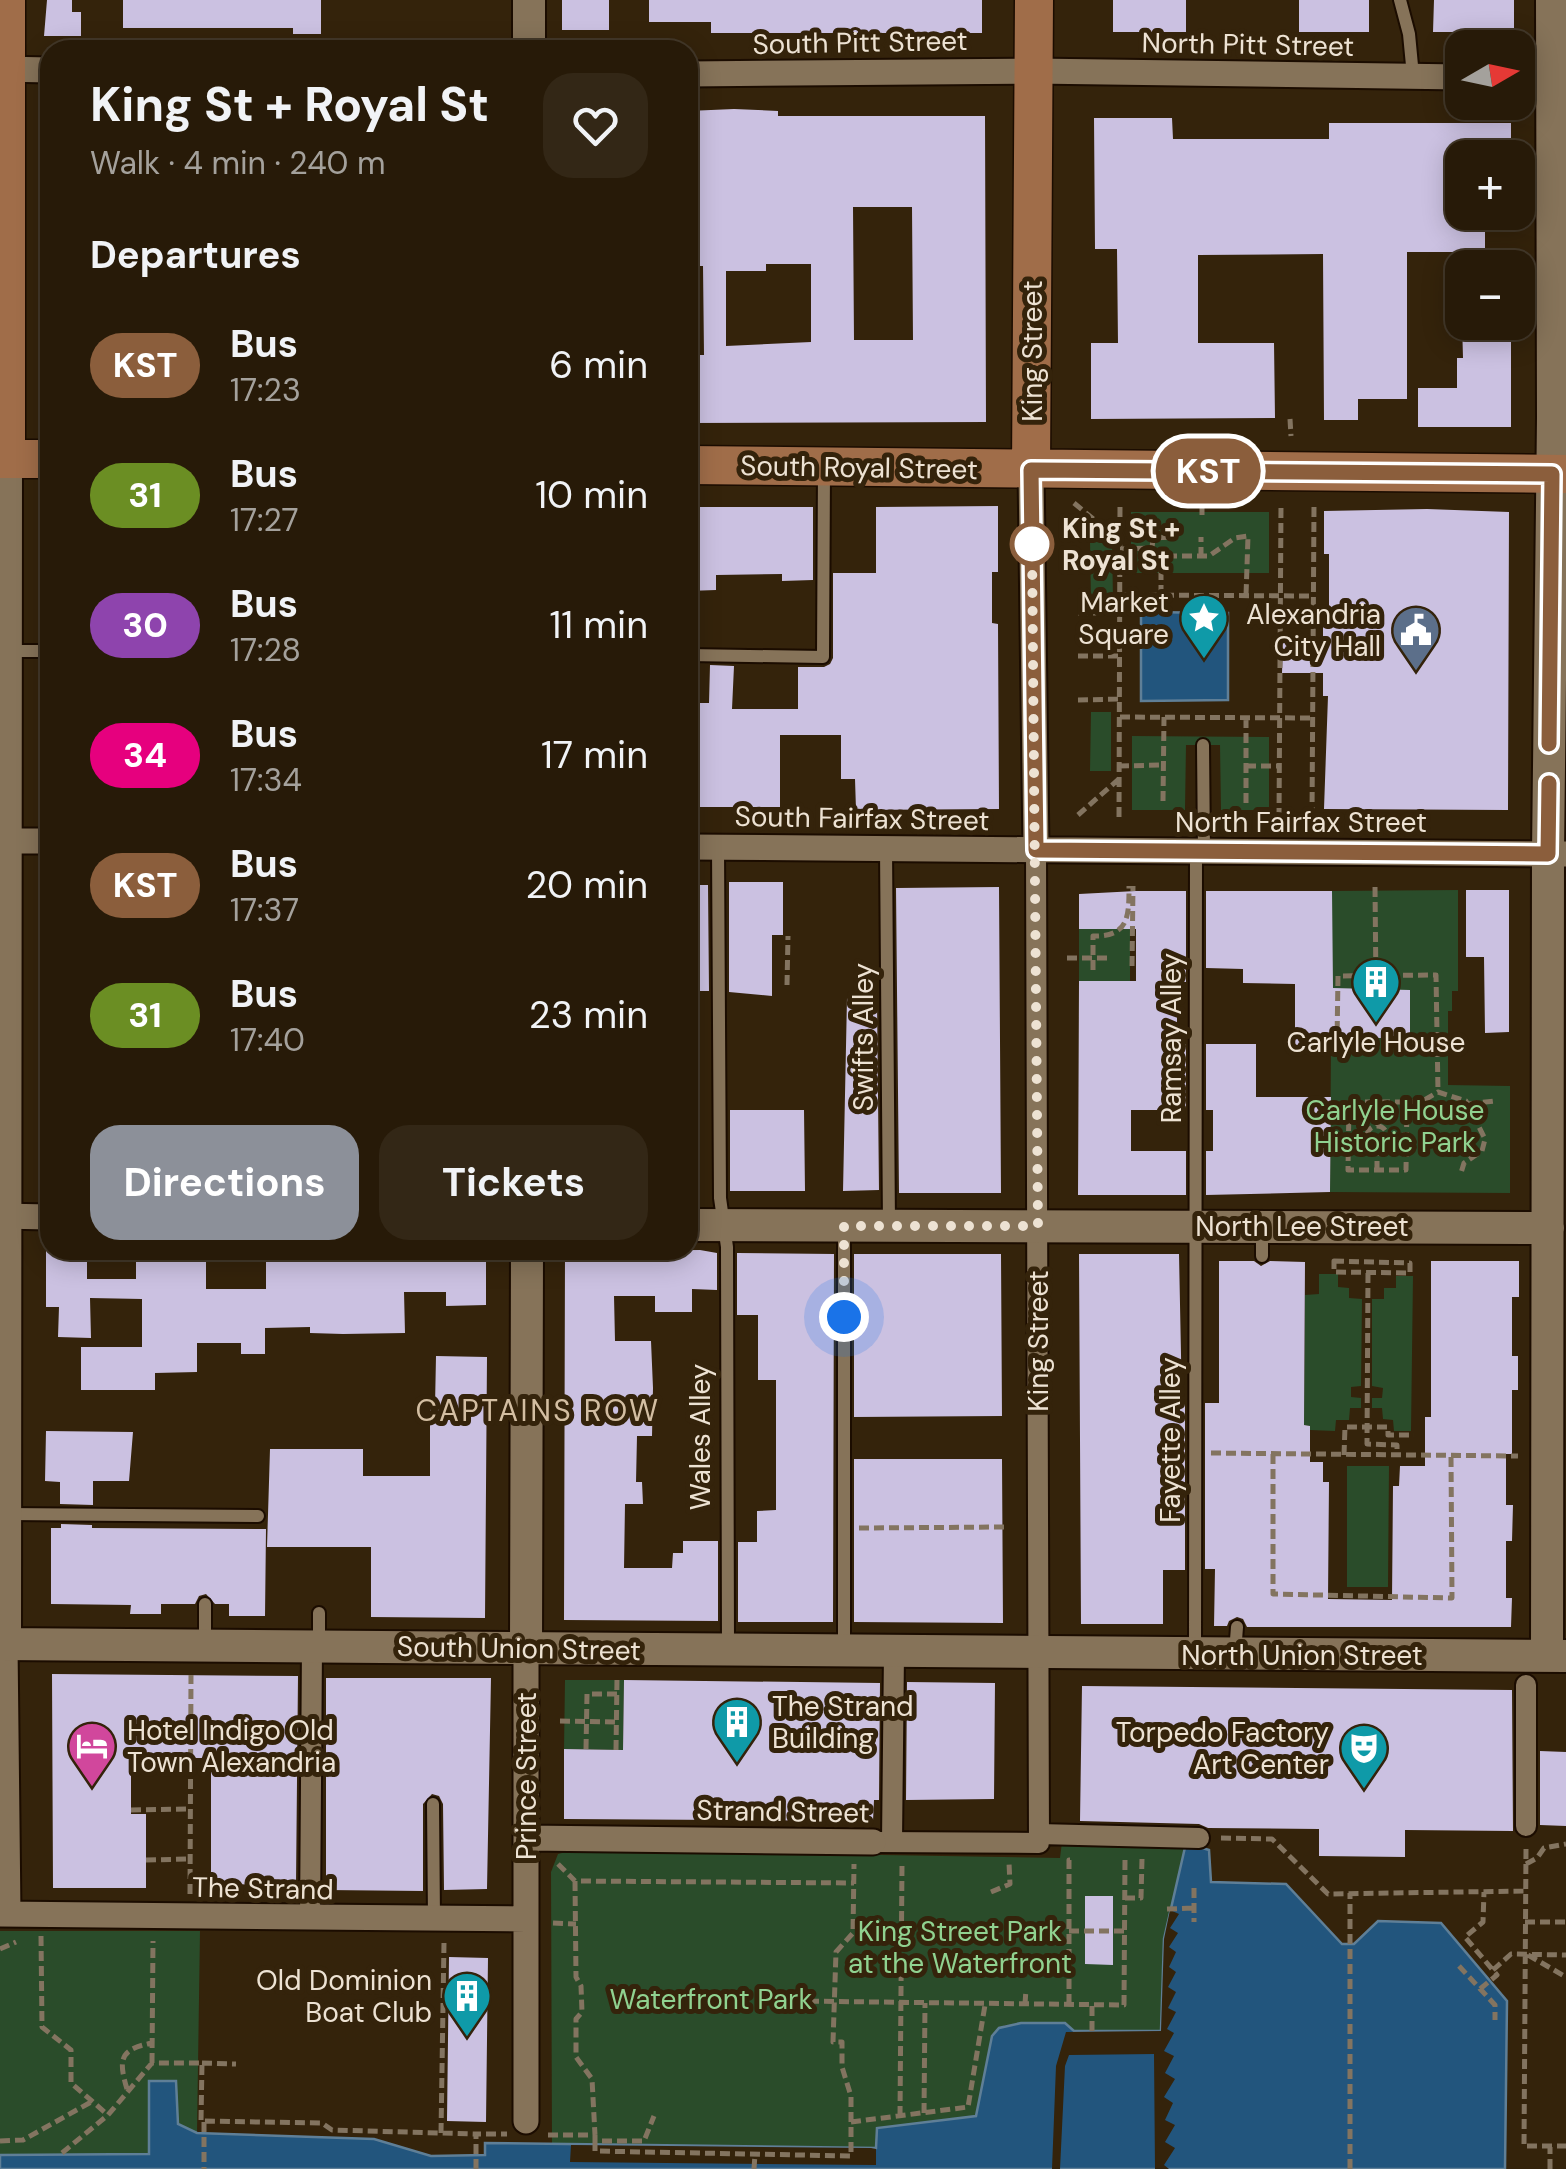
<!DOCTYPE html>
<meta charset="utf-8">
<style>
body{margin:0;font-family:"DM Sans",sans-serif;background:#332716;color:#f1f3f6;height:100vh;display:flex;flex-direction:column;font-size:38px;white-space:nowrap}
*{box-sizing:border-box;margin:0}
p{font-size:32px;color:#a4a19c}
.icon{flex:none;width:55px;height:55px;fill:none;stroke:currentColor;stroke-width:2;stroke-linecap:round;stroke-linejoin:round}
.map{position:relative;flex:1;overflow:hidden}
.side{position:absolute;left:40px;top:40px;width:658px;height:1220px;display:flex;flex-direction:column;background:#271a08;border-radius:30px;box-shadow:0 5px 25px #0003,0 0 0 2px #433829}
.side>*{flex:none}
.badge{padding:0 20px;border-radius:32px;font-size:35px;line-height:65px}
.needle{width:65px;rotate:81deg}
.controls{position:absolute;left:1445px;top:30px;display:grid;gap:20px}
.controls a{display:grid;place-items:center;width:90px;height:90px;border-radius:20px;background:#271a08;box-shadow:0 5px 25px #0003,0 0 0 2px #433829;font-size:50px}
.you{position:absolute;width:50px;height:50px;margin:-25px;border:8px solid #fff;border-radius:50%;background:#1a73e8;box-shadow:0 0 0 15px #1a73e833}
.map>.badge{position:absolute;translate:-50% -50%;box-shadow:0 0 0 5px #fff}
h2{padding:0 50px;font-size:38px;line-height:90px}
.round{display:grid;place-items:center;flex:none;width:105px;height:105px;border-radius:30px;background:#332716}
.overview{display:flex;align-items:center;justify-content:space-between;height:170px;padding:0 50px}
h1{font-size:48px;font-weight:700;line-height:75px}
.action{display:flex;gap:20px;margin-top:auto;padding:20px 50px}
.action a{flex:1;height:115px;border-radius:30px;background:#8c9099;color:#fff;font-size:40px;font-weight:700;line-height:115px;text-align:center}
.action a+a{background:#332716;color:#f1f3f6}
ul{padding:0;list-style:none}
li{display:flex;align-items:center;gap:30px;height:130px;padding:0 50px}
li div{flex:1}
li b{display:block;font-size:38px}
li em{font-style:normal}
li .badge{min-width:110px;font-weight:700;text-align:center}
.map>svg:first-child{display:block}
</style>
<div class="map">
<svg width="1566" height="2169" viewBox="0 0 1566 2169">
<rect width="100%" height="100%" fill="#34230b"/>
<path fill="#2a4c2a" d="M1131,512h138v61h-138z
M1090,541h22l1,59 -22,1z
M1091,712h20v59h-21z
M1132,736l137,1v73h-48l-1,-65h-34l-1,65h-53z
M1458,890v101h-6v20h-4v74l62,1v107l-180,-1 2,-301z
M1130,918v63h-51v-52h31z
M1319,1274h19v13l11,1v10l13,1 -1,87 -10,1v10l10,1v10h-11l-1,12h-13l-1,11 -25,-1v-4l-6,-1 1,-130 14,-1z
M1396,1276h17l-2,155h-17l-1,-11 -10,-1 -1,-11h-10v-10h10l1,-10 -11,-2v-87h12v-11h12z
M1347,1466h42l-1,121h-41z
M565,1680h59l-1,70 -59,-1z
M1062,1842l124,1 -22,96 -3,92h-87l-10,-8 -59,2 -13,11 -16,81 -98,11 -2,21 -324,-4 -1,-273 7,-18 16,-4 486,8z
M0,1931h200l-3,202 -19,-9 -29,-42v72l-149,1z"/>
<path fill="#22557d" stroke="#5f7f97" stroke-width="2.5" d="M1141,612l87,1v87l-87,1z
M1186,1843l23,7 2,32 75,2 56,60h12l24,-23 63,2 66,78 -2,168h-1505v-14l149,-1v-73h27l2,43 19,9 177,6 57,17 54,-1v-12l391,5 1,-20 99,-12 16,-80 7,-8 22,-5h44l9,8h87l3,-92z"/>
<path fill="#34230b" d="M1170,1910l9,4 -9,14 8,5 -9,14 7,5 -7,15 7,5 -8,15 8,5 -8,16 8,4 -9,17 7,4 -10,18 10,5 -9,17 10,6 -11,18 9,6 -8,17 10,5 -10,17 10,6 -11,17 5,4h-14l-1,-115 -85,1 -4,11 -5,103h-8l4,-103 10,-34 95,-1 3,-92z
M571,2145l300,3 5,1v16l-306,-3z"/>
<path fill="#cbc1e1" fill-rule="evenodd" d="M47,0h25v12h9v24h-37z
M123,0h198v34h-28v-6h-170z
M562,0h47v30h-47z
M649,0h333v33h-271v-11h-62z
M1113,0h73v32h-73z
M1299,0h70v32h-70z
M1434,0h80v32h-81z
M734,109l44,2v5h207l1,306 -298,1v-68h16l-1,-89h-8l-1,-69h-6v-86zM853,207h59l1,133h-59zM766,264h45v78l-85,4v-75h40z
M1094,118h78l1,21h156v-16h182v35h-49v54h23v40h-78v147h-49v21h-34l-1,-166 -125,1v88h76l1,75 -184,1v-76h27l-1,-94h-22z
M1462,322h49v105h-93v-39h39v-30h6z
M998,506v66h-6v51l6,1 1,185 -143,1 -1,-31h-14v-44h-61v72h-92v-104h21l1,-38 24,1 -2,43h66v-42h26l6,-3 3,-6v-85h43v-66z
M688,507h125v73l-31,1v-7l-66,1v15l-28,1z
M1427,509l82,3 -1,298 -184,-1 4,-113h-5v-23h-41l1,-32h40v-21h6v-66h-5v-43z
M729,882h54v53h-11v61l-43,-4z
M688,885h20l1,106h-21z
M999,887l2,306h-102l-3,-305z
M1466,890h43v142l-24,1 -1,-76h-18z
M1136,891h50v91h-9v62h9v66h-55v41h55v44h-108l1,-214h57v-52h-57v-35z
M1206,891h126l1,97 77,2v48h-77v7l-38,1v-62l-52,-1v-14l-37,-1z
M847,998l30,1 2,191 -36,1z
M1206,1044h50v53h75l-1,95 -124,3v-44h7v-41h-7z
M730,1110h74l1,81h-75z
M46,1250h41v29h49v-29h70v39h60v-39l94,3 126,-3v55l-40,1v-14h-42l1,41 -62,1 -33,-1v-6l-45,1v26h-24v-11h-44v29l-42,1v17h-74v-43h61v-48l-52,-1 1,40 -33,-1 1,-30h-13z
M700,1250l17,3v37l-25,-1v23h-37v-16h-41l1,45h36l2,47 -1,48h-15l-1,46h6l1,22h-18l-1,64h48l1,-15h10v-12h35v80l-154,-1 1,-369z
M737,1253l97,1 -1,368h-95v-80h19v-31l19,-1v-130h-18v-65h-21z
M854,1254h147l1,162 -148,1z
M1079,1254h100l3,150h3v166h-22v54h-82z
M1219,1261h35l7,5 9,-5 35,1 -1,163 6,1v36h13v20h6l-1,117 64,1 1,-114h6l1,-20h25v-49h6v-156h88v36h-7v59h6v34h-6v64h-6v51h7l-1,36h-6v57h6l-1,29h-264l-4,-8 -6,-2 -8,4 -2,5h-13l1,-57h-10v-166h14z
M436,1356l51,1 -2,261 -114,-1v-70h-104l3,-98h93v27h67v-70h5z
M46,1431l87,1 -4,49h-36v24l-33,-1v-22l-15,-1z
M854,1459h148l1,164 -149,-1z
M61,1524l31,1v3l174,1 -1,87h-36v-12h-14l-9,-10 -7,2 -4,8h-34v10h-31l1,-9 -80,-1v-76h10z
M52,1674l246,2 -2,209 -85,-1v-126h-80v56h15v74h-93z
M326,1678h165l-4,211 -43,1 -1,-86 -4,-8 -7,-2 -9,10v87l-97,-1z
M624,1680l256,3 -1,117h-5l-1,21 -309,-2v-70l59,1z
M907,1682l88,1 -1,116 -88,1z
M1082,1686l430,4 1,141 -108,-1v27l-86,-1v-27l-111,-1 -9,-4 -119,-3z
M1540,1751l26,1v74l-26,-1z
M1085,1896h28v69l-28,-1z
M449,1957l39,1 -2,164 -39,-1z"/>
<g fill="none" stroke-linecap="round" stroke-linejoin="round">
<g stroke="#1b0c00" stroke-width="16">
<path id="service" d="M1400,0l9,34 4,42
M8,651h42
M688,655l135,2 1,-187
M1203,745l1,106
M718,847l2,351 7,49 1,402
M886,848l3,377
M1262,1228v28
M6,1514l252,2
M319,1644v-31
M205,1645v-41
M844,1648v-420
M1195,1653l1,-802
M1235,1653l2,-26
M433,1804l1,115"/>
</g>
<g stroke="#1b0c00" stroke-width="24">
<path id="pedestrian" d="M1526,1685v141
M1039,1834l160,4
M873,1842l166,1 -3,-993
M892,1842l2,-190
M310,1919l2,-273"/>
</g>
<g stroke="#1b0c00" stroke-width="29">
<path id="minor" d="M0,69l50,1
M688,74l345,-3 429,6
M1518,78h48
M1031,470l5,380
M0,841h50
M688,847l878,7
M0,1216l50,1
M5,1644l3,270
M526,1648v473
M526,1838l347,4
M0,1914l526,5"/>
</g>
<g stroke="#1b0c00" stroke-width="36">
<path id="tertiary" d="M529,50v-50
M688,1225l860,3
M0,1644l1565,12
M5,1644l1,-1185
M526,1648l1,-398
M1547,1656l1,-802 5,-436 -1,-418"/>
</g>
<g stroke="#1b0c00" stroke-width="41">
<path id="secondary" d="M0,459h50
M6,459v-459
M688,465l878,9
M1031,470l3,-470"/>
</g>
<path stroke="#837460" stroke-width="5" stroke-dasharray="10 5" stroke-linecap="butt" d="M1290,419l1,17
M1074,503l46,38
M1202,505v12
M1152,548l1,-10 23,-1
M1120,549l32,-1 9,8
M1201,557v-20
M1119,595l195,1
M1161,595v-39h48l26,-18 13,-2 -2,60
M1078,613h42
M1078,656h42
M1078,700l42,-1
M1120,717l192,1
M1119,766l45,-1
M1246,766h34
M1163,801l1,-84
M1246,803v-85
M1078,815l42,-37
M1119,817l1,-312
M1312,817l2,-311
M1279,818l2,-313
M1375,887l1,101
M1067,958h44
M1132,966l1,-80
M1093,970v-34c36,1 36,-20 36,-50
M787,985l1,-49
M1342,1041h-5l1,-65 98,-1 2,117
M1377,1102l1,24
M1407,1102l-1,68h-58l1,-68h72l17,-10 28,9 19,38 -3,12 -18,12 -3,10
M1468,1104l27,-3
M1438,1110l6,-18
M1367 1136a10 10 0 1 1 20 0a10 10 0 1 1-20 0Z
M1387,1135h20
M1377,1146v24
M1334,1261l76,2v10l-76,-1z
M1368,1273l-1,171 30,1v10
M1211,1453l307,3
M1273,1454v140l179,4 -1,-142
M1344,1455l1,-28h43v8h26
M859,1528l147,-1
M560,1721l56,1
M586,1749l1,-55h30
M616,1750l1,-72
M131,1766l60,-1
M131,1810l60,-1
M1221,1838l51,1 56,55 197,-3
M1526,1849l-2,297h42
M146,1860l45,-1
M558,1864l17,17 279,2
M1526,1864l11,-6 7,-10 22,-4
M575,1881l1,96 5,9 1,26 -6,7v38l16,22 3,56
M1194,1888v34
M991,1892l19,-8 -1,-21
M190,1894l1,-219
M1125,1898h16l1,-39
M1167,1909l27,-1
M1525,1922h41
M553,1923l23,1
M1069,1931h55
M41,1936l1,91 29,23v33l37,32 44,-52h50l-1,58 121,2 10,7 144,4
M0,1949l16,-7
M1528,1955l38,22
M1459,1966l36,39v15
M1493,1970l18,-16 55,1
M1480,1989l17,-14 -32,-38 18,-15 1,-30
M794,2001l330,4 1,-146
M1025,2004l1,-15
M1069,2004v-144h3
M388,2011l36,-1
M1092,2031v-26
M152,2063l1,-122
M202,2063l34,1
M127,2089c-9,-30 -7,-40 25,-46
M924,2113l1,-110
M900,2116l2,-251
M204,2122v47
M851,2122l117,-15 17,-102
M441,2133l3,-191
M548,2135h47v6h49l10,-25
M0,2141l23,-1 68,-38
M595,2141v10l256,5v-60l-9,-29v-25h-9l3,-90 17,-19 1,-69
M62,2153l46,-38
M476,2169v-35h31
M754,2169l1,-15
M1350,2169v-276
M1550,2169v-22"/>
<use href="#service" stroke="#867359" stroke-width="12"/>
<use href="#pedestrian" stroke="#867359" stroke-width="20"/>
<use href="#minor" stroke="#867359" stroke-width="25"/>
<use href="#tertiary" stroke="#867359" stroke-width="32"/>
<use href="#secondary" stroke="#a06d49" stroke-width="38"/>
</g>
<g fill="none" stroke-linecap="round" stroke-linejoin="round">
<g stroke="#fff" stroke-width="22">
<path id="line" d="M1549,783l-1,71 -512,-4 -5,-380 521,4 -3,270"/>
</g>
<use href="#line" stroke="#8b5e3c" stroke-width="15"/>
<path stroke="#ede2d3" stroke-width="10" stroke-dasharray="0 18" d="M844,1317v-91h194l-6,-682"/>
</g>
<defs>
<g id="sight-pin" transform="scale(2.5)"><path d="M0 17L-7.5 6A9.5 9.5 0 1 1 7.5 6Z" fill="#0f9aa8" stroke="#34230b"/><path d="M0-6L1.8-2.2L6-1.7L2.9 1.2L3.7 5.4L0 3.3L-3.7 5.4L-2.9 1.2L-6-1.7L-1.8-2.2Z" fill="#fff"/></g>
<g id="civic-pin" transform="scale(2.5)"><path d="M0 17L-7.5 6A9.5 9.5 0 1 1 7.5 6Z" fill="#5c6f8a" stroke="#34230b"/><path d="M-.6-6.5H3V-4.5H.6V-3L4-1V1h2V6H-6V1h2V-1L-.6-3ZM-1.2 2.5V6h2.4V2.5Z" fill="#fff"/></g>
<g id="building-pin" transform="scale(2.5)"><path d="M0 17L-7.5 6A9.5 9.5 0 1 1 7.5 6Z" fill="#0f9aa8" stroke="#34230b"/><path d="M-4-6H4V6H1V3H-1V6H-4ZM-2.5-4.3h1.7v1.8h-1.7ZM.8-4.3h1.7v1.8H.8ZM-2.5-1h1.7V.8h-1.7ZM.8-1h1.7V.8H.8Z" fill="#fff"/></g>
<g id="hotel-pin" transform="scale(2.5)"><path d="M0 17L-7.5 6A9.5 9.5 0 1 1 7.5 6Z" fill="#d1479c" stroke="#34230b"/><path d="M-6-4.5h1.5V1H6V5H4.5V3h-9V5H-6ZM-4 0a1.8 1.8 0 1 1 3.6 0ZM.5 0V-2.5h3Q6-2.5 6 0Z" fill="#fff"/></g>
<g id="theatre-pin" transform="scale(2.5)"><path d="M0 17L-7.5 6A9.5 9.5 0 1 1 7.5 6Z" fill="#0f9aa8" stroke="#34230b"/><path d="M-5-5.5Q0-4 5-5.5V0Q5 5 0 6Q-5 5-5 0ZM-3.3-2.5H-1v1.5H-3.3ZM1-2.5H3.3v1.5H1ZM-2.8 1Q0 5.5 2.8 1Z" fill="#fff"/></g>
</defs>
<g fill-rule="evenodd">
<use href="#sight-pin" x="1204" y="618"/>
<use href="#civic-pin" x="1416" y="630"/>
<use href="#building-pin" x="1376" y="982"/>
<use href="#building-pin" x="737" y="1722"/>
<use href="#hotel-pin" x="92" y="1746"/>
<use href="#theatre-pin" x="1364" y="1748"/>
<use href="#building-pin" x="467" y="1996"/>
</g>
<circle fill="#fff" stroke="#8b5e3c" stroke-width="5" cx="1032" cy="544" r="20"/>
<g text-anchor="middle" stroke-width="10" stroke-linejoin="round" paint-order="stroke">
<g font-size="28" fill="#ede2d3" stroke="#34230b">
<text transform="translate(860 42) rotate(-1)" y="10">South Pitt Street</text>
<text transform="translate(1248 44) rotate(1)" y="10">North Pitt Street</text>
<text transform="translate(1032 351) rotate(-90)" y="10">King Street</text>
<text transform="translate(859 467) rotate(1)" y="10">South Royal Street</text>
<text transform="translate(862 818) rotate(1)" y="10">South Fairfax Street</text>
<text x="1301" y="832">North Fairfax Street</text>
<text transform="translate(863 1037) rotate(-90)" y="10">Swifts Alley</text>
<text transform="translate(1171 1038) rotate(-90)" y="10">Ramsay Alley</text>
<text x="1302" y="1236">North Lee Street</text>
<text transform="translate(1038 1341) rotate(-90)" y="10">King Street</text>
<text transform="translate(700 1437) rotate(-90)" y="10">Wales Alley</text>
<text transform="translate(1170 1440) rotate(-90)" y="10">Fayette Alley</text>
<text transform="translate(519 1648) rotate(1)" y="10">South Union Street</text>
<text x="1302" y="1665">North Union Street</text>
<text transform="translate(526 1776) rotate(-90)" y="10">Prince Street</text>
<text transform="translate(783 1811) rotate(1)" y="10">Strand Street</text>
<text transform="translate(263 1888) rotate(1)" y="10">The Strand</text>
</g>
<g font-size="28" font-weight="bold" fill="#ede2d3" stroke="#34230b" text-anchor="start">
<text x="1062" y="538">King St +<tspan x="1062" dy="32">Royal St</tspan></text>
</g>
<g font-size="28" fill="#ede2d3" stroke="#34230b" text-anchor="end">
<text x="1169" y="612">Market<tspan x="1169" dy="32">Square</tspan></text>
<text x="1381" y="624">Alexandria<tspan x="1381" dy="32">City Hall</tspan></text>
<text x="1376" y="1052" text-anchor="middle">Carlyle House</text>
<text x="772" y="1716" text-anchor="start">The Strand<tspan x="772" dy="32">Building</tspan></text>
<text x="127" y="1740" text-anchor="start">Hotel Indigo Old<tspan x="127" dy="32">Town Alexandria</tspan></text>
<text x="1329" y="1742">Torpedo Factory<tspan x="1329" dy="32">Art Center</tspan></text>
<text x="432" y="1990">Old Dominion<tspan x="432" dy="32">Boat Club</tspan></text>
</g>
<g font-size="28" fill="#90d290" stroke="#34230b">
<text x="1395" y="1120">Carlyle House<tspan x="1395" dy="32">Historic Park</tspan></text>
<text x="960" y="1941">King Street Park<tspan x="960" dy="32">at the Waterfront</tspan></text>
<text x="711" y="2009">Waterfront Park</text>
</g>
<g font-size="30" letter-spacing="2.5" fill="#d3bea2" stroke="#34230b">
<text x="538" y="1421">CAPTAINS ROW</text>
</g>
</g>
</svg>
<div class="controls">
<a><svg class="needle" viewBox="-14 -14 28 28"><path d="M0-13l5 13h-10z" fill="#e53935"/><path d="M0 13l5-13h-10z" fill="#a4a19c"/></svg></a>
<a>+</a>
<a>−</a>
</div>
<div class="you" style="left:844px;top:1317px"></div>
<b class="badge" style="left:1208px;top:471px;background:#8b5e3c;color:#fff">KST</b>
<section class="side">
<div class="overview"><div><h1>King St + Royal St</h1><p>Walk · 4 min · 240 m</p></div><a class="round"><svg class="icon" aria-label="heart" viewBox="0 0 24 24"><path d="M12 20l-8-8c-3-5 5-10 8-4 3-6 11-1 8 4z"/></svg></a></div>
<h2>Departures</h2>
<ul>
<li><span class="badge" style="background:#8b5e3c;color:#fff">KST</span><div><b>Bus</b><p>17:23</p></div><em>6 min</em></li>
<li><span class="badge" style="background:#6b8e23;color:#fff">31</span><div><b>Bus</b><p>17:27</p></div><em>10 min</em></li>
<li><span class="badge" style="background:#8e44ad;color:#fff">30</span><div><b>Bus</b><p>17:28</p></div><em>11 min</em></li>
<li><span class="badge" style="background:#e6007e;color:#fff">34</span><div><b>Bus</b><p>17:34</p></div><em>17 min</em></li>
<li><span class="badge" style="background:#8b5e3c;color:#fff">KST</span><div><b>Bus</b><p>17:37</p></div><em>20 min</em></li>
<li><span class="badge" style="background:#6b8e23;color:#fff">31</span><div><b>Bus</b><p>17:40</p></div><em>23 min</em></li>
</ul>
<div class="action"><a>Directions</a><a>Tickets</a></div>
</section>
</div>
